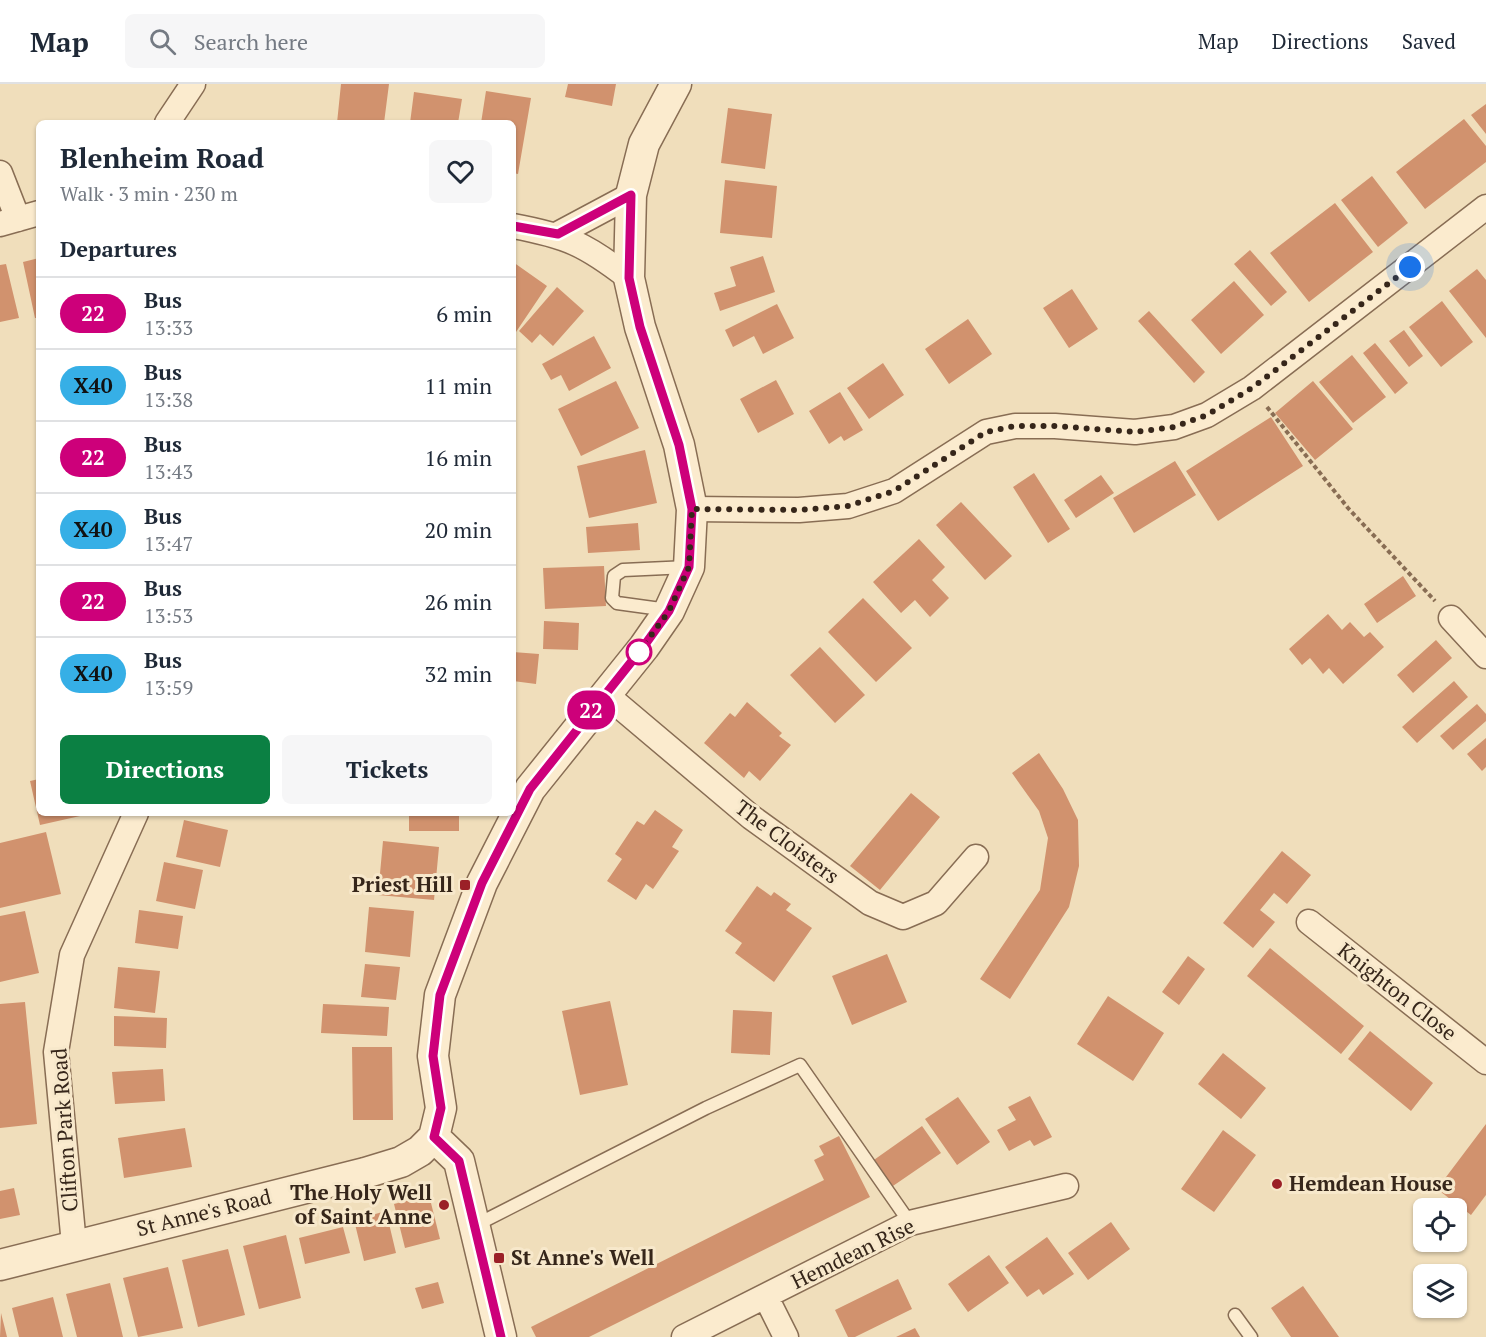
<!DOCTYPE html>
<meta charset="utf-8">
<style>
body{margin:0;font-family:"PT Serif",serif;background:#f6f6f7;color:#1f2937;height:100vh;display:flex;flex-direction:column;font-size:22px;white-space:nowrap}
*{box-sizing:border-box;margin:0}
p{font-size:20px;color:#747a83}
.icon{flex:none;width:33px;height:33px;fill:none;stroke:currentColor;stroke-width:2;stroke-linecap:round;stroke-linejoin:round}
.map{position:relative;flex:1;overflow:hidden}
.drawer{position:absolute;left:36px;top:36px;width:480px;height:696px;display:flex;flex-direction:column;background:#fff;border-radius:9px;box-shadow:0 2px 4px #0004}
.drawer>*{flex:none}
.badge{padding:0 12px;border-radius:20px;font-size:21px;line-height:39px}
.fabs{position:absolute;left:1413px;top:1114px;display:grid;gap:12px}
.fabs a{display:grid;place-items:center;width:54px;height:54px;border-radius:9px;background:#fff;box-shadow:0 2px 4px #0004;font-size:30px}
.you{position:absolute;width:30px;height:30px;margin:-15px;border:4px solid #fff;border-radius:50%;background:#1a73e8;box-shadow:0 0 0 9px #1a73e833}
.map>.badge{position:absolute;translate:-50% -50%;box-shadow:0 0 0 3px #fff}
h2{padding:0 24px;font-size:22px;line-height:54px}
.round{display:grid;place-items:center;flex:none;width:63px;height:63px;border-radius:9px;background:#f6f6f7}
.headline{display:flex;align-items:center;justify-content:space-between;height:102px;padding:0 24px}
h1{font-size:28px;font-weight:700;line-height:45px}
.action{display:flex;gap:12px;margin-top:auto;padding:12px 24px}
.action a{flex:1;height:69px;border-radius:9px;background:#0b8043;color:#fff;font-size:24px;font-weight:700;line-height:69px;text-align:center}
.action a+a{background:#f6f6f7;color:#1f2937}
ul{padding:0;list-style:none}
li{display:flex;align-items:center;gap:18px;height:72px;padding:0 24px;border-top:2px solid #e0e1e3}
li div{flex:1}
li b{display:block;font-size:22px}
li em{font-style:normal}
li .badge{min-width:66px;font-weight:700;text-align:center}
header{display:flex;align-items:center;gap:36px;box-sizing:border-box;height:84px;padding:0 30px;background:#fff;border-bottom:2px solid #e0e1e3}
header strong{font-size:28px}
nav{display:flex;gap:33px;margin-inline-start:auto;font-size:21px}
.search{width:420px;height:54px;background:#f6f6f7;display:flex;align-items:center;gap:15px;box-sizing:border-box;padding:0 21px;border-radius:9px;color:#747a83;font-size:22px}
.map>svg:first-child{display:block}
</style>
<header>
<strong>Map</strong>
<div class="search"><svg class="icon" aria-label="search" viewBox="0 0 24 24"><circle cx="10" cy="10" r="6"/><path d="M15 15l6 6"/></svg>Search here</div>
<nav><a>Map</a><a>Directions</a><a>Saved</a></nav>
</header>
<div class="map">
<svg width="1486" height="1253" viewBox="0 0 1486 1253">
<rect width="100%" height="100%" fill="#f0debb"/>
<path fill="#d1926e" d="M341,0h48l-5,39h-47z
M568,0h48l-4,22 -47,-9z
M486,7l45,7 -13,76 -5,-1v-50h-32z
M414,8l48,7 -4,24h-48z
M1486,20v30l-15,-19z
M728,24l44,6 -7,55 -44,-6z
M1464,35l22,27v16l-61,47 -29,-37z
M1372,92l36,47 -30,24 -37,-47z
M725,96l52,6 -5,52 -52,-5z
M1335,119l38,49 -64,50 -39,-49z
M1250,166l37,42 -16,14 -37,-42z
M763,172l12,36 -55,19 -6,-18 22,-7 -6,-19z
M39,174v60h-4l-12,-56z
M513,178l34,24 -31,46 -3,-2z
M6,180l13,54 -19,4v-57z
M1477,185l9,11v58l-37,-47z
M1234,197l30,34 -43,39 -30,-34z
M557,203l27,24 -31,35 -13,-12 -8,9 -13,-12z
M1072,205l26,40 -29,19 -26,-40z
M1442,217l31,41 -32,25 -32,-40z
M777,220l17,34 -31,16 -9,-18 -21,11 -8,-17z
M1149,227l56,61 -11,11 -56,-62z
M968,235l24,35 -43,30 -24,-35z
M1404,246l19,26 -14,11 -20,-26z
M594,252l17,32 -42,23 -8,-16 -10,5 -9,-16z
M1375,259l33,40 -13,11 -32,-41z
M1352,271l34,42 -33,26 -34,-41z
M883,279l21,32 -35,24 -22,-31z
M776,296l18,34 -36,19 -18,-34z
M616,297l23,47 -58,28 -23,-47z
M1313,297l40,48 -38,31 -40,-47z
M840,308l23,38 -19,11 -3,-5 -12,8 -20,-33z
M1271,333l32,49 -85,55 -32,-50z
M645,366l12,53 -68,15 -12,-52z
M1175,377l21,34 -62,38 -21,-35z
M1034,389l36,56 -22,14 -35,-56z
M1101,391l13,18 -38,25 -12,-18z
M961,418l51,54 -27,24 -49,-55z
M638,439l2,27 -52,3 -2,-26z
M919,455l26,28 -13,13 17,18 -19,19 -15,-17 -14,13 -28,-31z
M604,482l2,40 -61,3 -2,-41z
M1403,492l13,20 -39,27 -13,-19z
M863,514l49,50 -36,34 -48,-50z
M1328,530l14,16 8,-8 14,15 6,-5 14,15 -41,37 -14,-16 -6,6 -13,-16 -8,7 -13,-16z
M544,537l35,2 -1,27 -35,-1z
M1436,556l16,18 -39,35 -16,-18z
M820,563l45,48 -30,28 -45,-48z
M513,568l26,2 -3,30 -23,-3z
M1454,597l14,16 -51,46 -15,-16z
M747,618l35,31 -3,3 12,9 -31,36 -11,-10 -5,7 -40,-35 26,-30 5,4z
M1477,620l9,10v7l-33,29 -13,-14z
M1486,654v29l-4,4 -15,-17z
M1039,669l24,36 15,31 1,46 -10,41 -59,92 -30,-20 60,-89 8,-52 -9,-27 -27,-38z
M39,695v34l50,1 -49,11 -10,-44z
M911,709l29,24 -60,73 -30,-24z
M655,726l28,20 -11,17 7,4 -26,38 -7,-5 -10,16 -29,-19 15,-22 -7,-5 22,-33 7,4z
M409,729h50v18h-50z
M184,736l44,10 -8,37 -44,-10z
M46,748l15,62 -61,14v-65z
M383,757l56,6 -5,53 -56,-5z
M1282,767l29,24 -24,29 -13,-11 -14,17 15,12 -22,26 -30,-25z
M164,778l39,8 -8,39 -39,-8z
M757,802l14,10 3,-4 17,12 -5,6 26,18 -38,54 -39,-29 7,-10 -17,-12z
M369,823l45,4 -4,46 -45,-5z
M139,826l44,6 -5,33 -43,-6z
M25,827l14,62 -39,9v-66z
M1270,864l94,78 -23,28 -94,-78z
M887,870l20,48 -55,23 -20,-49z
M1188,872l17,13 -26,36 -17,-13z
M365,880l35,3 -4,33 -35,-3z
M118,883l42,4 -5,42 -41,-5z
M1108,912l56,37 -31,48 -56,-37z
M610,917l18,84 -48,10 -18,-84z
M25,918l12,122 -37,4v-124z
M323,920l66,3 -2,29 -66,-3z
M733,926l39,2 -2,43 -39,-2z
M114,932l53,2 -1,30 -52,-2z
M1370,947l63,52 -22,28 -63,-52z
M352,963h40l1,73h-40z
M1223,969l43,35 -25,31 -43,-35z
M163,985l2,32 -50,3 -3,-32z
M1030,1012l22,41 -18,9 -4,-6 -21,11 -12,-21 19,-10 -8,-13z
M958,1013l32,45 -33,23 -32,-46z
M1486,1040v71l-15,20 -34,-26z
M922,1042l19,27 -51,35 -19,-26z
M185,1044l7,39 -68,11 -6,-40z
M1223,1046l33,25 -42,57 -33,-23z
M839,1052l31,61 -281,140h-53l-5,-10 293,-147 -10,-20 10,-5 -5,-9z
M14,1104l6,27 -20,4v-28z
M429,1111l11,44 -35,9 -11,-44z
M386,1127l10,42 -32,8 -10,-41z
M1111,1138l19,27 -42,31 -20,-27z
M343,1143l7,26 -45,11 -6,-26z
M286,1151l15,63 -42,11 -16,-63z
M1047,1153l27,37 -31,21 -4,-6 -12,8 -22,-30z
M228,1165l17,66 -47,12 -16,-67z
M989,1171l20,28 -41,29 -20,-28z
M168,1183l15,61 -45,9 -15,-59z
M898,1195l14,30 -57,28h-7l-13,-27z
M438,1198l6,21 -22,6 -7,-21z
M110,1199l13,54h-46l-11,-43z
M1303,1202l36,51h-48l-20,-29z
M53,1213l10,40h-44l-7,-29z
M1,1229l6,24h-7z
M915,1244l5,9h-24z"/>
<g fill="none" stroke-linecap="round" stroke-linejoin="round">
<g stroke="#886d54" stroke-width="15">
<path id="service" d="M668,526l-51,-7 -5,-5 2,-22 9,-6 65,-3
M474,1142l232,-118 94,-43 110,158
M1235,1231l16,22"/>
</g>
<g stroke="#886d54" stroke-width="27">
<path id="minor" d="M167,39l26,-39
M0,89l18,46
M0,140l39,-11
M513,142c54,10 72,18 116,52
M558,150l73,-39
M692,425l107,1 49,-4 46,-15 92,-59 29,-6h40l80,6 39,-5 33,-12 45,-27 234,-181
M1451,534l35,38
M604,609l147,124 119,86 33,14 33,-14 40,-46
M1309,838l177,140
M74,1161l-18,-193 16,-97 64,-142
M766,1213l20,40
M684,1253l226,-114 156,-37"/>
</g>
<g stroke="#886d54" stroke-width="33">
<path id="tertiary" d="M434,1053l25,24 42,176
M0,1181l365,-92 36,-11 19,-11 14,-14 7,-29 -8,-52 7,-61 42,-112 48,-94 114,-142 25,-36 20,-44 3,-58 -13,-64 -39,-118 -11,-49 2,-83 13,-51 32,-60"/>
</g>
<path stroke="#886d54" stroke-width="4" stroke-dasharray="4.5 3" stroke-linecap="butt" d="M1267,323l81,101 87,93"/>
<use href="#service" stroke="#fbebce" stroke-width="12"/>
<use href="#minor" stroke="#fbebce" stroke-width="24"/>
<use href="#tertiary" stroke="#fbebce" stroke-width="30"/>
</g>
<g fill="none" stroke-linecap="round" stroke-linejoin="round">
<g stroke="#fff" stroke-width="14">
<path id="line" d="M501,1253l-42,-176 -25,-24 7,-29 -8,-52 7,-61 42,-112 48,-94 114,-143 25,-35 20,-44 3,-58 -13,-64 -39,-118 -11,-49 2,-83 -73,39 -45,-8"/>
</g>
<use href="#line" stroke="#cd007a" stroke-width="9"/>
<path stroke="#36261a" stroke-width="6" stroke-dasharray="0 10.8" d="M639,568l30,-41 20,-44 3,-58 107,1 49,-4 46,-15 92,-59 29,-6h39l81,6 39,-5 33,-12 45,-27 158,-121"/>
</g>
<circle fill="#fff" stroke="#cd007a" stroke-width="3" cx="639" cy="568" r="12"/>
<g fill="#9b2027" stroke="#f7e8cb" stroke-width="2">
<rect x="459" y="795" width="12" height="12" rx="3"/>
<circle cx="1277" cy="1100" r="6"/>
<circle cx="444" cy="1121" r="6"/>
<rect x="493" y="1168" width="12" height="12" rx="3"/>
</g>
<g text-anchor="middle" stroke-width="6" stroke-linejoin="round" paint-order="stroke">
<g font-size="21" fill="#36261a" stroke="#f7e8cb">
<text transform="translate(787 758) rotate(37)" y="7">The Cloisters</text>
<text transform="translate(1397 908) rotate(38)" y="7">Knighton Close</text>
<text transform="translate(65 1046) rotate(-94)" y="7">Clifton Park Road</text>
<text transform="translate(204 1129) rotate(-14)" y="7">St Anne's Road</text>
<text transform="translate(853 1170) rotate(-26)" y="7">Hemdean Rise</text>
</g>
<g font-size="21" font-weight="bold" fill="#36261a" stroke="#f7e8cb" text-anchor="end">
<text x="453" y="808">Priest Hill</text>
<text x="1289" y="1107" text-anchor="start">Hemdean House</text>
<text x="432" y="1116">The Holy Well<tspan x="432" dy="24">of Saint Anne</tspan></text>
<text x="511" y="1181" text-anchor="start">St Anne's Well</text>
</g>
</g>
</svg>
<div class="fabs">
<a><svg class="icon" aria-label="locate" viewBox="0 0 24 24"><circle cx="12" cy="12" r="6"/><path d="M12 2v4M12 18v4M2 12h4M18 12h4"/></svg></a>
<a><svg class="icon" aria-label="layers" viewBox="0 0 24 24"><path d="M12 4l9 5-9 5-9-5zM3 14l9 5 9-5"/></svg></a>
</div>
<div class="you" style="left:1410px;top:183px"></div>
<b class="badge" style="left:591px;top:626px;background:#cd007a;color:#fff">22</b>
<section class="drawer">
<div class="headline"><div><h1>Blenheim Road</h1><p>Walk · 3 min · 230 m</p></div><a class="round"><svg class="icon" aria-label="heart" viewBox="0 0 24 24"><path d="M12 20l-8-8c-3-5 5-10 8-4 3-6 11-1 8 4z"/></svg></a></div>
<h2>Departures</h2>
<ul>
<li><span class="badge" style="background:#cd007a;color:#fff">22</span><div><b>Bus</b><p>13:33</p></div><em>6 min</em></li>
<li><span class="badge" style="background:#36afe6;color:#111">X40</span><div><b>Bus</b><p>13:38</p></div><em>11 min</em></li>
<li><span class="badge" style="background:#cd007a;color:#fff">22</span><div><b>Bus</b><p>13:43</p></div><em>16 min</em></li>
<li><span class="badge" style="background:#36afe6;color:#111">X40</span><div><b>Bus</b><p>13:47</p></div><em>20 min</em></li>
<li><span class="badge" style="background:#cd007a;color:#fff">22</span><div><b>Bus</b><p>13:53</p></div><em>26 min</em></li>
<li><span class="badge" style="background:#36afe6;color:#111">X40</span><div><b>Bus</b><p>13:59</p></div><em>32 min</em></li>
</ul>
<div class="action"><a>Directions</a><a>Tickets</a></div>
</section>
</div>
